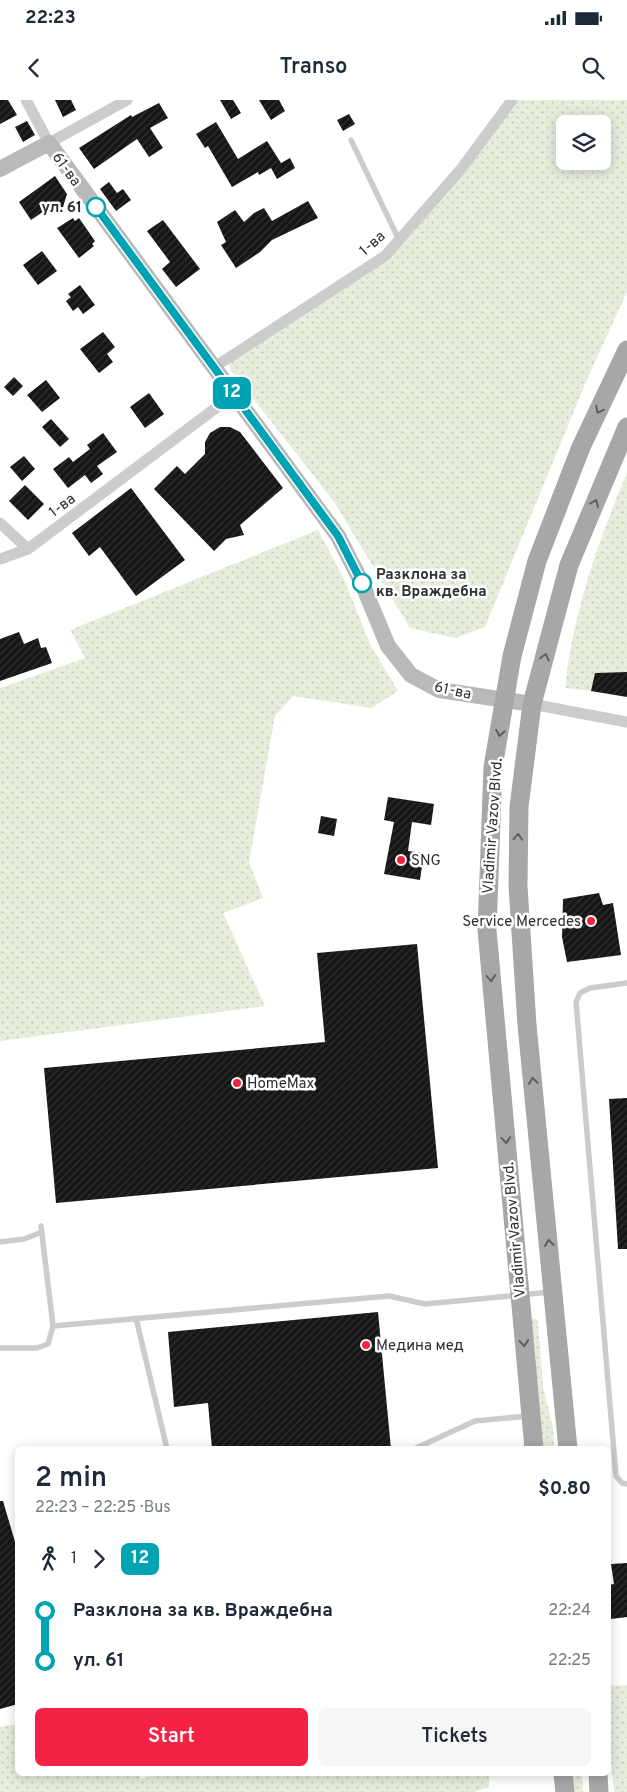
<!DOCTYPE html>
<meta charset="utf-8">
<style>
body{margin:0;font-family:Overpass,sans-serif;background:#f6f6f7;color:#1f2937;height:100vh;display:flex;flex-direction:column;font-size:19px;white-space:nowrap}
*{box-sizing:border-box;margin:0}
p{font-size:16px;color:#747a83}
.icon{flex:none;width:28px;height:28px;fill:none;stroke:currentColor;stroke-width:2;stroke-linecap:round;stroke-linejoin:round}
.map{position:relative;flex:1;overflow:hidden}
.sheet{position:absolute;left:15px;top:1346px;width:596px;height:330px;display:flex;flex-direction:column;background:#fff;border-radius:8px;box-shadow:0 2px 12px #0003}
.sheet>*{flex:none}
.badge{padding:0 10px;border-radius:8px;font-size:18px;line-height:32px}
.buttons{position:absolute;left:556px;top:15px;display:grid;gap:10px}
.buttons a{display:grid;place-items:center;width:55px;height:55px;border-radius:8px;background:#fff;box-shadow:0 2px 12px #0003;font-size:25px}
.map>.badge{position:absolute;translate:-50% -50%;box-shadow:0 0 0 2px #fff}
.legs{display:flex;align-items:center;gap:8px;height:55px;padding:0 20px;font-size:16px}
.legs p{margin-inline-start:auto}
.summary{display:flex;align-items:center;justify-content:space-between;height:85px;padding:0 20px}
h1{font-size:28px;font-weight:600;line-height:38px}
.cta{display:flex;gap:10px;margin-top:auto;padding:10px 20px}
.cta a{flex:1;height:58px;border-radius:8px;background:#f42243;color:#fff;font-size:20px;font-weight:600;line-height:58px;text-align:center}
.cta a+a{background:#f6f6f7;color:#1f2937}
ul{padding:0 20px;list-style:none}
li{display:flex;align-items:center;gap:18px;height:50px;font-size:19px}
li i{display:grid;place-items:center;width:8px;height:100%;margin:0 6px;background:currentColor}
li i::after{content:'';width:12px;height:12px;margin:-6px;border:4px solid;border-radius:50%;background:#fff}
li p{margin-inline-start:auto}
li:first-child i{background:linear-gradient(#0000 50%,currentColor 0)}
li:last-child i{background:linear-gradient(currentColor 50%,#0000 0)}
.status{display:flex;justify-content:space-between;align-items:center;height:35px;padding:0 25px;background:#fff;direction:ltr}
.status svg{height:14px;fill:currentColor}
header{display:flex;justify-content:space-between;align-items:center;height:65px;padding:0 20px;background:#fff;font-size:22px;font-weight:600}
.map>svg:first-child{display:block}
</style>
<div class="status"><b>22:23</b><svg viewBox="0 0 49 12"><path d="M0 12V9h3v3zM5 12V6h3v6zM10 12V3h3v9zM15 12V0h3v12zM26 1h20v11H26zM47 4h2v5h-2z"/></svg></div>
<header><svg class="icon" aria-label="back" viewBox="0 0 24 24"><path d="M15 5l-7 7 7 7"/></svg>Transo<svg class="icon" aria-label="search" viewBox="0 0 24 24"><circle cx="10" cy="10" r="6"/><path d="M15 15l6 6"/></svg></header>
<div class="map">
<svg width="627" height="1692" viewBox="0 0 627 1692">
<defs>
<pattern id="grass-dots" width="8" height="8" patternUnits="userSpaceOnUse" patternTransform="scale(1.25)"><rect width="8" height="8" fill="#e6eddb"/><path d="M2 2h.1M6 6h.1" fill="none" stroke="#c6ccbc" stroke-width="1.8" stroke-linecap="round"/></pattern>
<pattern id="building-hatch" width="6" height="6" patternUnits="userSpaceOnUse" patternTransform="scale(1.25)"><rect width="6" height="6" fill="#161616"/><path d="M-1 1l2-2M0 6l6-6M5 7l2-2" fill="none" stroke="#303030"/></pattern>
</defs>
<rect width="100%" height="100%" fill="#fff"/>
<path fill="url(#grass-dots)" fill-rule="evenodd" d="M517,0h110v192l-39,85 -103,250 -30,11 -45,-10 -75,-125 -105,-134 -1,-7 151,-98 25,-22zM565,24h37v37h-37z
M627,373v199l-32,1 -4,18 -26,-3c8,-75 33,-147 62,-215z
M318,430l26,49 26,65 28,47 -26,17 -79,-12 -18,20 -26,146 14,36 -40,15 42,93 -265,35v-353l85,-30 -15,-28z
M531,1218l7,2 5,66 10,42 1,21h-11z
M627,1585v107h-13l-5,-57v-49z
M17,1624l1,50h121l1,5 21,-5h328v13l-14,5h-475v-65z
M572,1674h10l1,18h-9z"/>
<path fill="url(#building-hatch)" d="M0,0h8l9,15 -17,9z
M55,0h16l5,10 -13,7z
M220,0h13l8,13 -10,6z
M259,0h20l6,11 -14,9z
M159,3l9,15 -18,10 13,20 -14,9 -12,-18 -43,30 -15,-21 52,-33 1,2z
M349,14l6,10 -12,7 -6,-11z
M27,21l8,14 -12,7 -8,-15z
M216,22l22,37 29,-18 14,22 9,-5 5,10 -18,11 -6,-11 -12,7 -1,-3 -26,15 -24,-41 -3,2 -9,-14z
M55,76l12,18 -4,13h-13l-19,13 -12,-18z
M109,82l8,11 6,-4 8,11 -15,11 -16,-22z
M308,101l10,17 -46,22 -12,12 -24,16 -15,-23 5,-3 -9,-20 18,-12 9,12 10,-9 10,-5 8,13z
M73,118l2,3 4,-3 16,23 -3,3 2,2 -15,12 -22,-30z
M163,120l37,49 -24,18 -14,-18 8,-7 -23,-31z
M42,151l15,20 -19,14 -15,-20z
M80,185l15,20 -12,9 -5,-7 -5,4 -7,-10 5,-4 -3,-3z
M103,232l12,15 -8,7 6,8 -14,11 -19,-24z
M14,277l9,9 -10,10 -9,-9z
M46,280l14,18 -18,14 -15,-17z
M149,293l15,21 -19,14 -15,-21z
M51,319l18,20 -9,8 -18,-20z
M220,327h10l10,5 43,56 -43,37 4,10 -18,4 -12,12 -60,-62 23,-23 8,8 20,-20v-12l5,-9z
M103,333l14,19 -20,14 6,8 -12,9 -6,-8 -17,13 -15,-19 16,-12 4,5 17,-13 -3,-4z
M24,356l11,13 -13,12 -12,-14z
M25,385l19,19 -16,16 -19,-19z
M131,388l54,72 -49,36 -36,-49 -11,9 -17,-23z
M19,532l5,12 14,-6 3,10 5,-1 6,16 -52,18v-42z
M627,572v25l-36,-6 4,-18z
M388,697l46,7 -3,21 -19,-3 -4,29 16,2 -4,27 -36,-6 10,-52 -10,-2z
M321,716l16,3 -3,17 -16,-3z
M599,793l4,12 10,-2 8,52 -54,7 -5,-25 1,-38z
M417,844l21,224 -382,35 -12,-135 281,-26 -8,-89z
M627,998v151h-9l-9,-150z
M378,1212l13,137h-179l-4,-46 -34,4 -6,-75z
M0,1401h3l15,51v152l-18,5z
M627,1463v54l-16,2 -2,-34 5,-1 -3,-20z"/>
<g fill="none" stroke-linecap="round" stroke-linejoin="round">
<path stroke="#ccc" stroke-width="5.5" d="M351,40l48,100
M627,883l-37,5 -10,5 -4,9 40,474 6,7 5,1
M0,1142l24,-3 18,-7
M136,1218l31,131
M53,1226l336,-30 36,8 126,-12
M0,1248h37l11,-4 5,-18 -12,-100
M414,1349l61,-28 53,-5"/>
<path stroke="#ccc" stroke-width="11" d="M26,0l23,43 78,-43
M213,268l172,-112 76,-87 51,-69
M0,423l28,26
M0,459l28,-10 205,-154
M532,604l95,18"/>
<path stroke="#b9b9b9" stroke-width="16" d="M0,69l49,-26 289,393 23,45 27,65 23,29 28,15 93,14"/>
<path stroke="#a7a7a7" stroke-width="19" d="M534,1349l-47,-519 6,-163 19,-111 25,-95 44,-114 46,-97
M568,1349l-41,-424 -9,-139 1,-79 13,-103 37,-139 58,-138
M563,1674l2,18
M598,1674l1,18"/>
</g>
<defs><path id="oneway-chevron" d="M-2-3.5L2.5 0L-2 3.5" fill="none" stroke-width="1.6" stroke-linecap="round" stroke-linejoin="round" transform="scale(1.25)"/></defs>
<g stroke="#5f5f5f">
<use href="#oneway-chevron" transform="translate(599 310) rotate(116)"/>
<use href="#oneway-chevron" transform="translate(595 403) rotate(-67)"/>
<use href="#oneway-chevron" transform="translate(545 557) rotate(-75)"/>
<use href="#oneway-chevron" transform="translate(500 633) rotate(100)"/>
<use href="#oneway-chevron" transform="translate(518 737) rotate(-87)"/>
<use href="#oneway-chevron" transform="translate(491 878) rotate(85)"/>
<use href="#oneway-chevron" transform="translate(533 981) rotate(-96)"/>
<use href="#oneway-chevron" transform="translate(506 1040) rotate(85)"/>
<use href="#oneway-chevron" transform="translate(549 1143) rotate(-96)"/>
<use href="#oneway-chevron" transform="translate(524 1243) rotate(85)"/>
</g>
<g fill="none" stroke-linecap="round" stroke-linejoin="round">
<g stroke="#fff" stroke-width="11">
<path id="line-1" d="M96,107l242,329 24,47"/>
</g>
<use href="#line-1" stroke="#00a3b4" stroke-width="8"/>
</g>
<g fill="#fff" stroke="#00a3b4" stroke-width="2.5">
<circle cx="96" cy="107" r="9"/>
<circle cx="362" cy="483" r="9"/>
</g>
<g fill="#f42243" stroke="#fff" stroke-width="2">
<circle cx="401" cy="760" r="5"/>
<circle cx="591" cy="821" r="5"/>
<circle cx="237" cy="983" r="5"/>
<circle cx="366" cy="1245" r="5"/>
</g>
<g text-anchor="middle" stroke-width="5" stroke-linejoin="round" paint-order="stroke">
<g font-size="15" fill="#2f2f2f" stroke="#fff">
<text transform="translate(67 69) rotate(54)" y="5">61-ва</text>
<text transform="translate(372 143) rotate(-41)" y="5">1-ва</text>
<text transform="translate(62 405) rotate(-37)" y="5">1-ва</text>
<text transform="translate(453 590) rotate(13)" y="5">61-ва</text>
<text transform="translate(492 726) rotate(-86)" y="5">Vladimir Vazov Blvd.</text>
<text transform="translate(514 1130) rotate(-95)" y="5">Vladimir Vazov Blvd.</text>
</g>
<g font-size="15" font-weight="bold" fill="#2f2f2f" stroke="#fff" text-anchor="end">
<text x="82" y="112">ул. 61</text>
<text x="376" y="479" text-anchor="start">Разклона за<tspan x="376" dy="17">кв. Враждебна</tspan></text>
</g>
<g font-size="15" fill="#2f2f2f" stroke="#fff" text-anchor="start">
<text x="411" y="765">SNG</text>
<text x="581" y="826" text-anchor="end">Service Mercedes</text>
<text x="247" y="988">HomeMax</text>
<text x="376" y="1250">Медина мед</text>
</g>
</g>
</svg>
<div class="buttons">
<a><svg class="icon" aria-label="layers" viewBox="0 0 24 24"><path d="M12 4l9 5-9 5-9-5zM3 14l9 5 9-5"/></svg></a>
</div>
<b class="badge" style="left:232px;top:293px;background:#00a3b4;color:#fff">12</b>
<section class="sheet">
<div class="summary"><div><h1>2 min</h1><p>22:23 – 22:25 · Bus</p></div><b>$0.80</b></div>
<div class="legs"><svg class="icon" aria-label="walk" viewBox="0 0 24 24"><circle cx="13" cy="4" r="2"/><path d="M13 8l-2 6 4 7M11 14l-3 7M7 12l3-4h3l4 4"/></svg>1<svg class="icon" aria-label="forward" viewBox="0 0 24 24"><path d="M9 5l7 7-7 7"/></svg><b class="badge" style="background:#00a3b4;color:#fff">12</b></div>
<ul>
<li><i style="color:#00a3b4"></i><b>Разклона за кв. Враждебна</b><p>22:24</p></li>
<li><i style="color:#00a3b4"></i><b>ул. 61</b><p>22:25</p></li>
</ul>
<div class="cta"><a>Start</a><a>Tickets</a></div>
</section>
</div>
